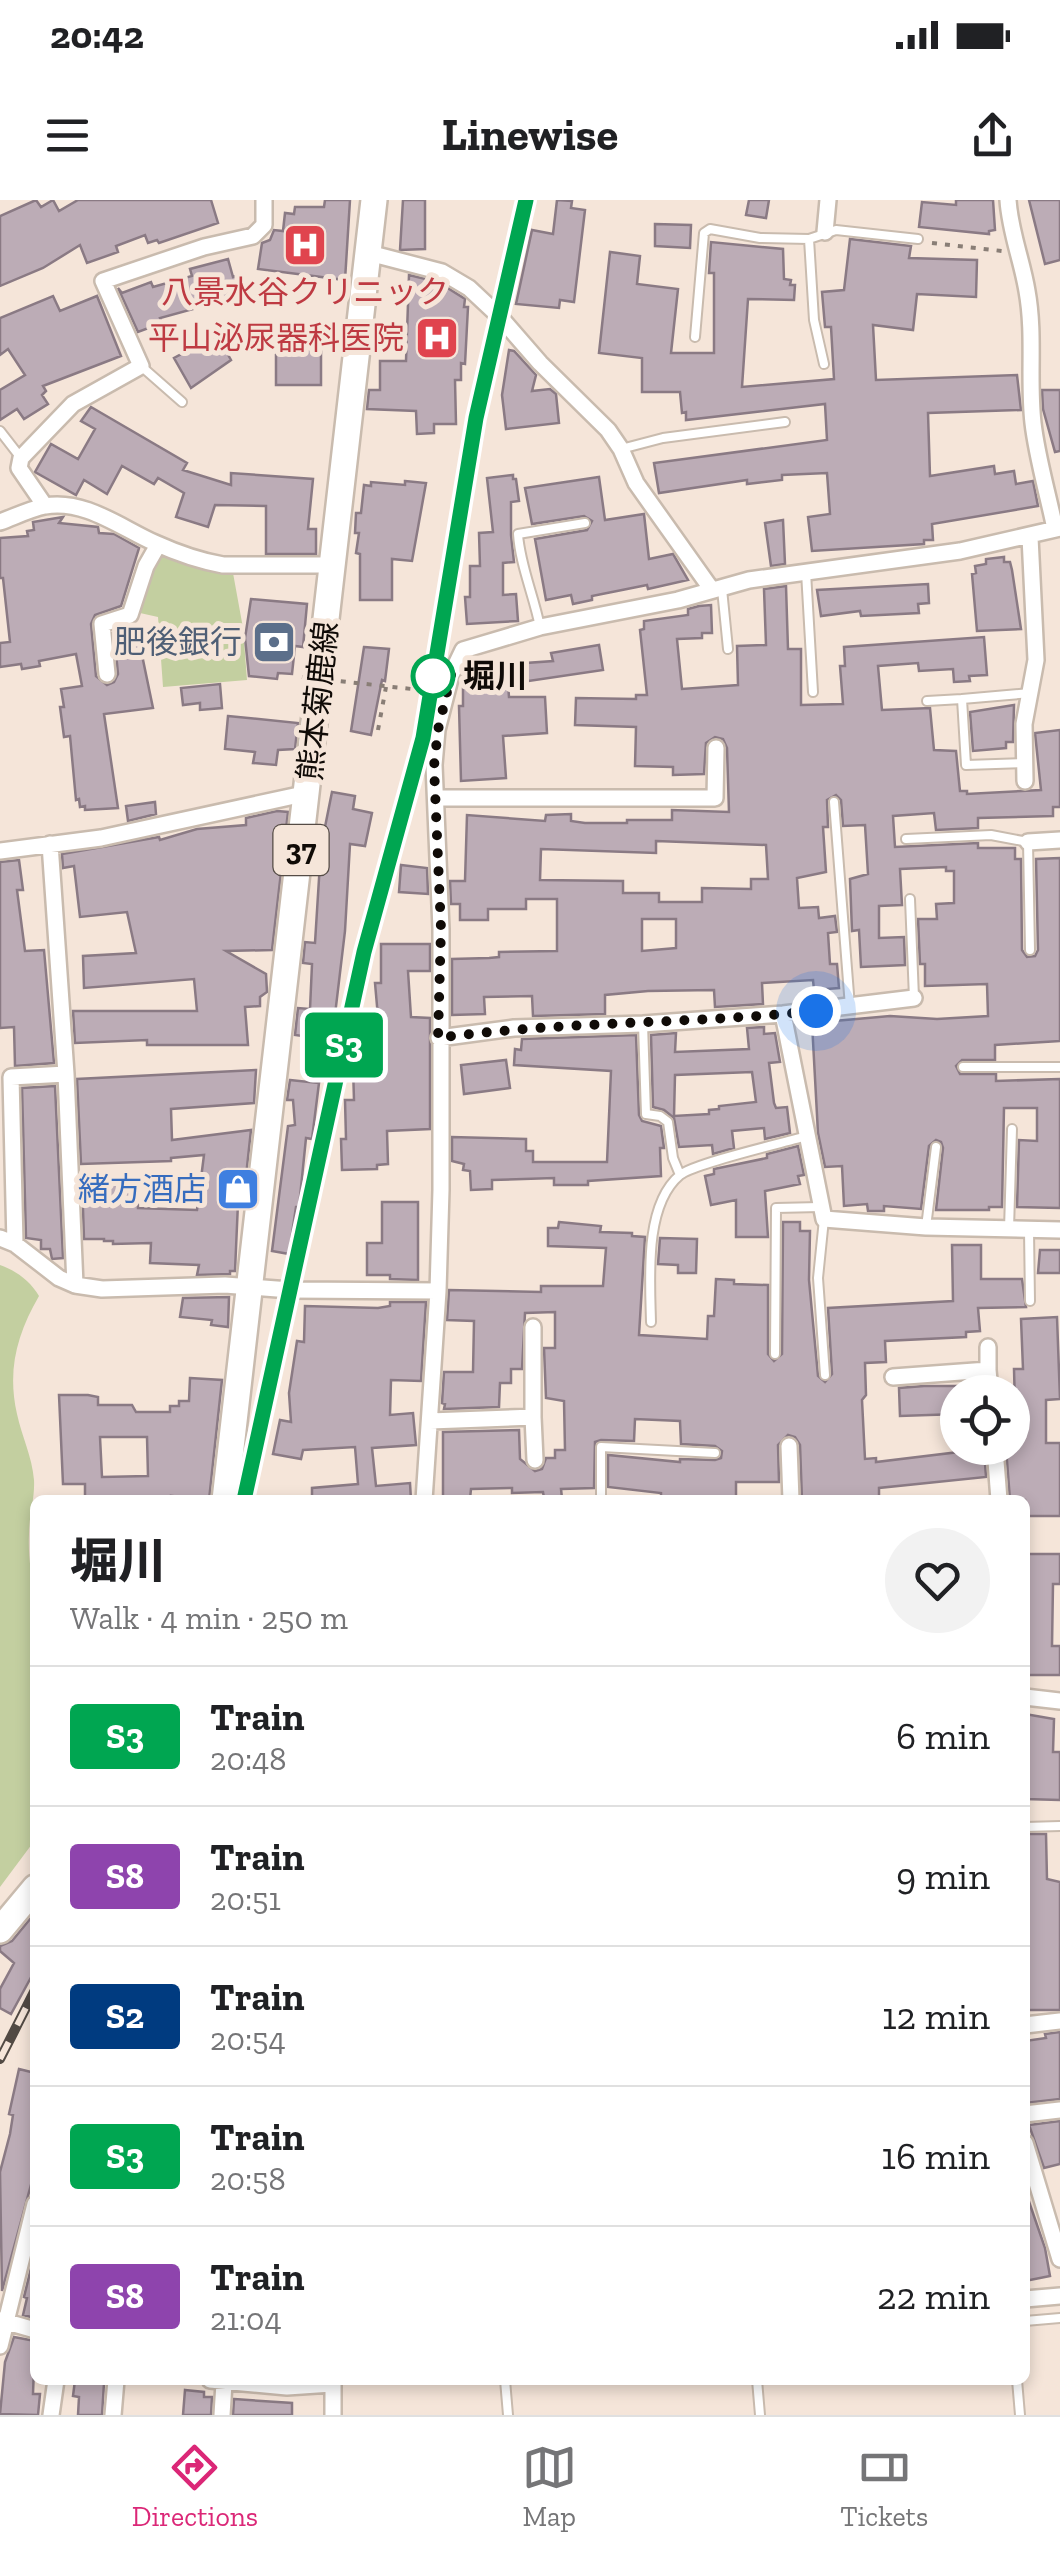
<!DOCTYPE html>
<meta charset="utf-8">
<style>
body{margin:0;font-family:"Zilla Slab","Noto Sans JP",serif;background:#f2f2f2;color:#202124;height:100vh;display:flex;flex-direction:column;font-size:38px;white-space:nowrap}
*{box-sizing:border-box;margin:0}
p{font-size:32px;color:#757577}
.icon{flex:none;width:55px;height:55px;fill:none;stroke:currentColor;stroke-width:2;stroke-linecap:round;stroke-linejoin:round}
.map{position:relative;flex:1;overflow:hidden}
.sheet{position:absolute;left:30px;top:1295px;width:1000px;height:890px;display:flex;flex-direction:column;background:#fff;border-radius:15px;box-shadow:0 5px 15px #0003}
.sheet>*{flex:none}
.badge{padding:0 20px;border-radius:8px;font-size:35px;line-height:65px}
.fabs{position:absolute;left:940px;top:1175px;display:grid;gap:20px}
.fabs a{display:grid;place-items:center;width:90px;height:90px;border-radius:50%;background:#fff;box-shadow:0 5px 15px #0003;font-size:50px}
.you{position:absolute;width:50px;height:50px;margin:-25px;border:8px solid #fff;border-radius:50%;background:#1a73e8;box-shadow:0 0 0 15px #1a73e833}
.map>.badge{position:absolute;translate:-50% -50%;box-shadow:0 0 0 5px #fff}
.round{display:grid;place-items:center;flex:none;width:105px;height:105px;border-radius:52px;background:#f2f2f2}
.headline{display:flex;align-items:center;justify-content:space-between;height:170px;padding:0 40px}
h1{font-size:48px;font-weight:800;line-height:75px}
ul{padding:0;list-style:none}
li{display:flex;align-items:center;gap:30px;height:140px;padding:0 40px;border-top:2px solid #e0e0e0}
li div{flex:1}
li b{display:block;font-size:38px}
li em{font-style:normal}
li .badge{min-width:110px;font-weight:700;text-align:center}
.status{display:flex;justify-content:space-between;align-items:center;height:70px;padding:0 50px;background:#fff;direction:ltr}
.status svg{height:28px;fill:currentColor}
header{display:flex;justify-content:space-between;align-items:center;height:130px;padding:0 40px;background:#fff;font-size:45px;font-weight:800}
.dock{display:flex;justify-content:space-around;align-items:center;height:140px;border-top:2px solid #e0e0e0;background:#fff;font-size:28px;color:#757577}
.dock a{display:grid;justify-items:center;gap:5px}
.dock .selected{color:#db2777}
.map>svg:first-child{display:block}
</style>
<div class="status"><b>20:42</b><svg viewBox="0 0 49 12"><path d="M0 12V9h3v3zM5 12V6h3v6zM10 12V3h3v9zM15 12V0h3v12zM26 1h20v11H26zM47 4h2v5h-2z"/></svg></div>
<header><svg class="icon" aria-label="menu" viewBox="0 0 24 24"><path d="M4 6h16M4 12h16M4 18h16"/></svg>Linewise<svg class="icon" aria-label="share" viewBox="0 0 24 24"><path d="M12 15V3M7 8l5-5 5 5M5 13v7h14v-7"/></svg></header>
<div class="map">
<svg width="1060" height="2215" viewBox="0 0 1060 2215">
<rect width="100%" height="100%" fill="#f5e5d9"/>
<path fill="#c3cfa0" d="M166,355l36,14 31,4 10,55 4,52 -84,7 -5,-70 -18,-4c5,-19 7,-49 26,-58z
M0,1065c17,6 30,16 39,31 -22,38 -32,74 -22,118 5,23 15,42 17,66 1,18 -5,36 -5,54 -1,21 2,40 6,61v245l-35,47z"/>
<path fill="#bcacb6" stroke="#8a7a84" stroke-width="2.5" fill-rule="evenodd" d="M36,0l5,7 12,-7 6,11 19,-11h133l7,23 -59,20 -2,-3 -9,3 -3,-8 -29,11 2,6 -31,11 -7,-18 -37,23 -43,18v-70z
M325,0h25l-5,80 -87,-11 4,-26 8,-3 4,-10 9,1 2,-18 9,1 1,-7h29z
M403,0h22v49l-25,1z
M557,0l15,1 -1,7 14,2 -11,92 -14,-2 -1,8 -43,-4 16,-74 21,4z
M749,0h20l-3,18 -20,-3z
M956,0h37l2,30 -6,1v3l-70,-7 3,-25 34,3z
M1029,0h31v60l-15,4z
M655,24l36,1 -1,23 -35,-2z
M850,39l61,7 -2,12 68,2 -1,37 -59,-3 -4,36 -40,-5 3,55 141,-5 4,35 -93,3 2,63 64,-10 1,8 19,-3 2,13 17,-3 5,25 -106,18 1,16h-9v4l-112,7 -4,-34 22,-3 -3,-41 -45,2v5l-35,4v-4l-88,13 -5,-30 173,-23 -2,-36 -139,16v-8l-4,1 -2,-21h-38v-34l-43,-5 11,-101 30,4 -3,28 41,5 -7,64h43v-80h-5l2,-31 72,7 1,30 7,1 -1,5h5l-1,15 -46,-1 -6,88 92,-8 -3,-52h-6l-3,-35 22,-2z
M228,59l5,18 4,-1 7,23 -21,5 -1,-3 -62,17 2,5 -24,9 -20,-44 4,5 29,-11 2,5 39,-11 -2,-7z
M409,75l29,7 27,17 -1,8h4l-3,57 -4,-1v17h-6l1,44h-22v9l-17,1 -1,-23 -49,-2 2,-19h11v-29h26z
M53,96l7,15 37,-15 24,60 -78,30 3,5 -4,4 6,9 -24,15 -7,-10 -17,11v-30l25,-15 -17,-26 -8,6v-37z
M217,135l14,25 -40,28 -17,-30z
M321,148v37h-45v-31z
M509,150l5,1 22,24 -4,16 18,-2 6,5 3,29 -53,6 -4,-34z
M1042,190h18v61l-5,1 -12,-43z
M91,207l96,56 -4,7 48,15v-12l82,6 -5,50h8v25h-50v-48l-51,-1 -7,22 -32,-10 8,-24 -26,-15 -4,6 -32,-18 -15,28 -23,-14 -8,15 -41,-23 16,-28 27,15 17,-30 -14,-8z
M513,275v4h3l3,22 -8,1v33l3,27 -11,1v32l13,-1 2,27 -51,3 -2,-27h5v-31h10l-1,-33 14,-1 -6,-54z
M599,277l6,43 39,-6 5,45 24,-5 15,26 -40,9 -1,-4 -55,11v4l-19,4 -2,-9 -25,5 -11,-61 52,-9 5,-9 -8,-5 -52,8 -7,-36z
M405,281l21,2 -14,78 -20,-2v41h-32v-46l-4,-1 3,-20h-4l1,-20h5l3,-28 7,1v-4l34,3z
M63,317l-4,6 39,4 1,6 15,1 25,14 -18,58 -26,9 -4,9 5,52 11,9 7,-3 4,-8 -4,-42 28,-7 1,8 12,-1 2,18 -12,1 -3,4 11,53 -49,6 14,94 -33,2v-4l-5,1 -1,-8 -3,1 -6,-64 -6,1 -4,-30h4l-3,-18 21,-3 -6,-32 -37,7 1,5 -18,3 -1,-5 -21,3v-24l10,-1 -7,-64h-3v-40l28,-2 -1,-5 7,-1 -1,-8z
M783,320l2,44 -14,2 -6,-43z
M1004,357v5h6l2,8 9,59 -44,2 -5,-57 4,-1 -1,-7 11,-2v-5z
M928,384l1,19 -11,1 1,9 -58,3 -1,-5 -39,5 -4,-26z
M786,386l2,63h13v56l42,-1 -3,-38h5l-1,-19 140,-10 3,38 -18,1 1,5 -16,1 -1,-13 -34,2 -1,-8 -40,3 4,44 48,-2 4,42 22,1 4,40h7v3l74,-4 -6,-57 25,-3v77h-7v9l-75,2v10l-42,2 -2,-17 -41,3 2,31 83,-4v5h37v11h6l1,91 5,7 8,-1 3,-6 -2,-91 24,-1v183l-65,4v15h-33l-6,6 4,8h36v7l64,-2v129l-43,-1 2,-67 18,1v-33h-33l-2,99h-13v3h-53l7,-62 -2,-6 -5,-2 -7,6 -8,63 -37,-3v5h-16l-1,-7 -23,2 -2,-40 -17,1 -7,-34 -6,-110 78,-7 47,3 51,-3 -1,-32 -62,2v-22h-5l-2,-45h19l-1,-15 18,-1v-32h-8v-4l-46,2 2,36 -23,1v32l25,-1 1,28 -44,2 -2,-37 -7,1 -2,-52 18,-5 -3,-49 -22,1 -2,-26 -5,-5 -9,5 1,27h-5l3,45 -29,6 2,30 19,-1 1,11 16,-2 2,16 -9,1 2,31h7l2,24 -25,2 -1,-10 -51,3 1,21 -48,3 -1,-17 -66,1 -43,4v19l-72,2 -1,-20 -48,1 1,17 -33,1v-56l37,-1 10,-1v-5l58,-1v-52h-31v10h-38v11h-28v-16h-9l-1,-23h15l2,-66 78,6 1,-6 25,-1v7l14,2h42v-3h45v-10l57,2 -2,-64 -4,-9 -8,-2 -9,6 -2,31 -31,1v-8l-38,-1 1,-39 -61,-2 1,-27 60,1v-4h11l-7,-65 4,-1v-8l44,-6v-6l11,-3 12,-1 1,28h-10v5l-25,1 5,50 56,-4 -1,-39 29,-1 -2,-56zM656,641l110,4 2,34h-17v10l-49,-1v14h-43v-9h-36v-12l-83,-1 1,-31 115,4zM642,719h34v29l-34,3z
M251,399l56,5 -4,43 -8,-1 -3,28 -14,-1 -1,6 -28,-3 -4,-38z
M599,445l4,25 -95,14 1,13h36l2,36 -44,3 3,42 -45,3 -2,-75h4v-30l4,-8h45v-4l41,-3 -2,-8z
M364,447l25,2 -4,32 -3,-1 -11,55 -20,-4z
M220,484l2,24 -22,2v-7l-17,2 -2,-17z
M1014,505l-1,37h-7v6l-33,3 -3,-39z
M228,516l70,7 -3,26 -17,1 -2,15 -23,-2 2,-11 -30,-3z
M332,592l23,4 -2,13 19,4 -7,33 -15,-2 -5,87 -13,109 -37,-5 3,-27 12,1 2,-45 -9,-1 2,-21 10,1 6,-96z
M155,602l1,12 -28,7 -2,-15z
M277,611l11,1 -16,138 -46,1 40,23 1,18 -7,5v9l-15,1 3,38h-101v-5l-72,3 -2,-32h124l-3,-32 -110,9 -1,-32 53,-3 -9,-41 -47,5 -6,-51 -11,2 -1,-14 97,-17 1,3 37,-11 49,-4v-7z
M19,660l4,30h-6l8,61 19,-1 10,113 -39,3 -1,-39 -14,1v-166z
M401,665l26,3 1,26 -29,-2z
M381,744h49v27h-22l3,46 19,1v111l-43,2 1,33 -11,1v4l-35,1 -1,-31h5l-1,-39h9l-1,-33h9l1,-51 15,1 -3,-34h6z
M764,827v7l11,-1 5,29 -11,1 5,40 2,5 11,-1 3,26 -25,6 -1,-11 -32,3 2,17 -21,6 -1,-9 -33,2 -5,-29 -10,-8 -11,-3 -2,-72 25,-2 -1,19 74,-3 -2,-21zM752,872l4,30 -37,4v3l-10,1v4l-35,2 1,-41z
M636,835l3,80 3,6 19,5 3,22h-4l1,28 -73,5v4h-34v-7l-62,2v9l-21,1 -1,-19 -7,-1 1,-6 -12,-3v-24l74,2v12h7v11h74l4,-91 -97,-6 1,-16 6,1 1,-11z
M506,860l4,28 -46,6 -3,-29z
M256,870l-2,33 -83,6 1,31 79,-10 -8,74 -5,-1 -3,68h-5v3l-33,1 2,-10 -49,-2 1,-20 -38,1v-3h-9v-2h-20l-2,-58 55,5 1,22 59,2 7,-55 -33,3v3l-90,3 -4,-85z
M290,880l29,3 -7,56 -6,-1 -7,69h-3l-7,47 -17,-3 16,-125 7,-1 -2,-25h-6z
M55,886l8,172 -11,1 -2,-10h-9v-9l-15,-2 -4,-150z
M798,946l6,29 -6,1 2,8 -35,7 3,46h-32v-37l-25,5 -6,-29 9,-2v-5l53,-11v-4z
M382,1002h36v78l-28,-1v-4h-23v-32h15z
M559,1022l42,4 -1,6 32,1v3l13,1 -6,98 68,4 1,-23h6l2,-37 18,1v4l34,1v69l6,7 8,-7 1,-132h17v9h10l-1,49 9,96 7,6 7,-8 -4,-66 125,-7 -1,-56h29v34h41l4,28 -48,1 2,23 -14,1v5l-81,4 1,21 -21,1 1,32 -4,5 3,59 11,-1v4l108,-13 2,28 -107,11v12h-77l-2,-55 -5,-8 -7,-2 -10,10 1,37h-43v18h-75v-7l-53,-6v-32l72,7v-3l35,1 6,-2 1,-7 -7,-5 -34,-2 -1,-23 -45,-2 -1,22 -33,-1 -6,2 -1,46 -33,1 1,9h-18l-1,-6 -31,1v-5l-41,1 -1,10 -27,-1v-66l76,-2 1,29 15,12 7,-2 4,-11h9v-8h10l-1,-49 -18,-3 -2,-50h11v-36l-30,1 -3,56h-11v14h-11l-1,24 -55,2 1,-5 -3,-1 2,-31h29l1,-51 -27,-1 2,-30 92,2v-6h62l3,-38 -58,-2v-18h10z
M660,1038l37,1 -1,34h-18v-8l-20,-1z
M1040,1050h20v23h-22z
M229,1097l-1,30 -17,-2 1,-5 -32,-3 3,-19z
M390,1102h36l-5,79 -30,-1 -1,35 23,-2 3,32 -44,3 4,38 34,-3 1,17h-99v-12l46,-4 -3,-37 -52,3 -2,9 -28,-5 7,-34 11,2 -2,-29 8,-52 7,1 1,-36 73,2 12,-2z
M1057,1117l3,82 -14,1v43h14v73h-35v-16h-15l-4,-52 10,-2 -2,-77h9l-2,-50z
M190,1178l32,2 -13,120 -38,-4v3l-86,1v-16h-22l-4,-89h29l10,2v8h34l4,7h34v-6h9v-5h10zM100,1237h47l1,39 -46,1z
M924,1186h34v28l-58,2 -1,-28z
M1025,1354h35v30h-7l-1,62h8v29h-32v-5h-3z
M1025,1514l29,5 -1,33h7v48l-35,-1z
M1025,1634h21l1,45 13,3v128h-35z
M35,1713v57l-24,44 -11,-6v-19l14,-26 -14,-12v-5l12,-5z
M1060,1832v67l-35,4v-62l21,-3 -1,-4z
M19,1869l16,4v97l-33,121 -2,-119 10,-38 3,-19 -4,-1z
M1060,1921v43l-16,4 -15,-43z
M1025,1990l20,58 5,28 -25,5z
M35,2052v66l-12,-3 4,-17 -3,-1z
M14,2137l21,4 -2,53h7l-2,21 -38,-1 5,-52z
M75,2180l29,3 -2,32h-24l1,-18 -6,-1z
M185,2190l19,2v5h8l-1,18h-28z
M234,2199l58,4v12h-59z"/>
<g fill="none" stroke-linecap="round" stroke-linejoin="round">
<g stroke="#c9bbae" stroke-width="12">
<path id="lane" d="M809,39l27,-9 82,9
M695,137l9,-104 6,-4 50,9 49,1 5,81 10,44
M141,166l41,36
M0,231l21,27
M621,249l42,-11 122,-16
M806,372l7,120
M722,389l6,60
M540,427c-6,-31 -20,-62 -22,-93l67,-11
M962,499l69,-6
M927,501l35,-2 4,66 57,-2
M834,602l16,205
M906,639l85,-4 37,7 2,108
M910,699l4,99
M643,824l3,90 14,2 8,6 5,36 7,17
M963,867h97
M824,1019l-6,59 7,97
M926,1027l10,-80
M1009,1029l3,-100
M1029,1031l1,70
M651,1122c-1,-44 -7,-117 29,-147 15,-12 103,-32 127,-39
M775,1154l1,-146 44,-1
M601,1300v-53l114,6
M1025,1627l35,-1
M1025,2121l35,-3
M505,2180l3,35
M757,2180l3,35
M1017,2180l3,35"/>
</g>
<g stroke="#c9bbae" stroke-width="20">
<path id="street" d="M1008,0c2,32 14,60 19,91 8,44 1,88 6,132 4,35 15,71 22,106
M825,32l3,-32
M369,53l73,19 27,16 31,29 40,46 68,67 13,19 15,34 76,107
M45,306l-26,-38 2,-10 52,-54 68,-38 -38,-85 101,-34 49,-11 11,-11v-25
M0,322c14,-5 30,-13 45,-16 40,-7 76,22 110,37 22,10 45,18 68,22h110
M107,474l-5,-50 28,-9 16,-49 12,-21
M1025,581l-1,-57 12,-64 -6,-123
M437,598h278l1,-50
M1028,642l32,-2
M50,644l16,230 9,211
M0,651l101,-13 207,-45
M783,814l41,205 102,8 134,3
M439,838l75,-10 129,-4 140,-10 131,-16
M0,1038l15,6 44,34 16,7 27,4 123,-4 65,5 148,1
M15,1044l-4,-167 55,-3
M988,1170l2,22
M893,1177l95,-7v-23
M533,1217v-90
M430,1221l103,-4 2,43
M789,1246l2,54
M995,1248l4,52
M424,1300l14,-209 3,-101v-261l-7,-164 3,-35 14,-55 12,-25 77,-23 138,-27 71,-20 211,-29 100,-23
M1025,1497l35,4
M1025,1825l35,-4
M1025,1914l35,-4
M1025,1943l35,116
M1025,2099l35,-3
M0,2120l35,10
M0,2146l35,-142
M210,2180l77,7 45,-3
M333,2180v35
M51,2215l5,-35
M113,2215l3,-35
M222,2215l2,-32"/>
</g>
<g stroke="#c9bbae" stroke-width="30">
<path id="primary" d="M225,1300l149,-1300
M0,1730l35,-42"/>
</g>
<path stroke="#897e76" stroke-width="4" stroke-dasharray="5 8" stroke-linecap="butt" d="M932,43l70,8
M378,530l8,-43"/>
<use href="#lane" stroke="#fff" stroke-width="8"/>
<use href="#street" stroke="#fff" stroke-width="15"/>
<use href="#primary" stroke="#fff" stroke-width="25"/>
<g stroke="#524a44" stroke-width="10">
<path id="rail" d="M244,1300l120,-548 59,-214 53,-320 50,-218
M0,1859l35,-69"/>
</g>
<use href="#rail" stroke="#f5e5d9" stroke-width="6" stroke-dasharray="19" stroke-linecap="butt"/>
<path stroke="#897e76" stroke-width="4" stroke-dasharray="5 8" stroke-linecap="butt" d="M302,477l137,15"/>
</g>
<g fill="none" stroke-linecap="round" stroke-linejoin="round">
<g stroke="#fff" stroke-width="22">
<path id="line" d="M244,1300l120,-548 59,-214 53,-320 50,-218"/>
</g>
<use href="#line" stroke="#00a651" stroke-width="15"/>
<path stroke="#100b07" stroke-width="10" stroke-dasharray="0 18" d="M433,476l18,-1 -13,55 -4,36 7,163 -3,109c126,-17 253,-14 378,-27"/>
</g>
<defs>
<g id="hospital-square" transform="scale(2.25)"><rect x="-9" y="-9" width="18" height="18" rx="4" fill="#e0444e" stroke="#f5e5d9"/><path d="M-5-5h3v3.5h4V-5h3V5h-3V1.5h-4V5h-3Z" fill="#fff"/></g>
<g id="bank-square" transform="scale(2.25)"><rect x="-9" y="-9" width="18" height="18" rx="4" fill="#5c6f8a" stroke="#f5e5d9"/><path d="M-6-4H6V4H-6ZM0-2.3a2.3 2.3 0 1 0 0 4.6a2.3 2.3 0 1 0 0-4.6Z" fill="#fff"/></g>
<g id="shop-square" transform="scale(2.25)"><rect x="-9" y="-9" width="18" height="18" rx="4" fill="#3f7fe0" stroke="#f5e5d9"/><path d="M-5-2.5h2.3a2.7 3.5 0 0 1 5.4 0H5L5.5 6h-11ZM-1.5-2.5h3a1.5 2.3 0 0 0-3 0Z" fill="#fff"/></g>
</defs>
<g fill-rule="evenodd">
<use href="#hospital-square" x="305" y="45"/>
<use href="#hospital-square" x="437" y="138"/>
<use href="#bank-square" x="274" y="442"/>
<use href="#shop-square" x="238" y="989"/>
</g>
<circle fill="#fff" stroke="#00a651" stroke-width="5" cx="433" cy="476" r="20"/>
<g text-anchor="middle" stroke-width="10" stroke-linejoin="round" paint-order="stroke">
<rect fill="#f5e5d9" stroke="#554c46" stroke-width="2.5" x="273.5" y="625" width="55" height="50" rx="8"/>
<g font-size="30" font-weight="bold" fill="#100b07">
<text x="301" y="660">37</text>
</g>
<g font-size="32" fill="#be3a42" stroke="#f5e5d9">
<text x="305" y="103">八景水谷クリニック</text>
<text x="404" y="149" text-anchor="end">平山泌尿器科医院</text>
</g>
<g font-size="32" fill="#4e5e75" stroke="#f5e5d9" text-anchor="end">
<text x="242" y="453">肥後銀行</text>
</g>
<g font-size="32" font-weight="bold" fill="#100b07" stroke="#f5e5d9" text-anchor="start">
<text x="463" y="487">堀川</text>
</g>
<g font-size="32" fill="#100b07" stroke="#f5e5d9">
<text transform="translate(318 501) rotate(-84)" y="11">熊本菊鹿線</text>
</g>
<g font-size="32" fill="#366cbe" stroke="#f5e5d9" text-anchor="end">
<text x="206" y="1000">緒方酒店</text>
</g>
</g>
</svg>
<div class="fabs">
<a><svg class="icon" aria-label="locate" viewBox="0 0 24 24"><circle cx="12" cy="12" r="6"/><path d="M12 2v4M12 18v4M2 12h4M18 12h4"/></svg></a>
</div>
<div class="you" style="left:816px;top:811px"></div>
<b class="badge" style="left:344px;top:845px;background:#00a651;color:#fff">S3</b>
<section class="sheet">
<div class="headline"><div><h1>堀川</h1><p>Walk · 4 min · 250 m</p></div><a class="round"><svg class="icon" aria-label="heart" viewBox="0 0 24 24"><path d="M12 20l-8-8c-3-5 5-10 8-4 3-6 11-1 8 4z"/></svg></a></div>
<ul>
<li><span class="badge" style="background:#00a651;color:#fff">S3</span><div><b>Train</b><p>20:48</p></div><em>6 min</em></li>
<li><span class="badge" style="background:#8e44ad;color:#fff">S8</span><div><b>Train</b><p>20:51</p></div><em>9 min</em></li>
<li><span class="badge" style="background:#003b80;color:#fff">S2</span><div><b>Train</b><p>20:54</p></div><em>12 min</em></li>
<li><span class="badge" style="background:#00a651;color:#fff">S3</span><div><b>Train</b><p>20:58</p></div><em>16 min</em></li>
<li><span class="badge" style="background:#8e44ad;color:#fff">S8</span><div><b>Train</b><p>21:04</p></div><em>22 min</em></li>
</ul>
</section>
</div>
<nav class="dock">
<a class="selected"><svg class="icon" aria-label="directions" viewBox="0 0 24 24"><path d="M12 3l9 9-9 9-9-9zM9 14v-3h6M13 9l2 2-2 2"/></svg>Directions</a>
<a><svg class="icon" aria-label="map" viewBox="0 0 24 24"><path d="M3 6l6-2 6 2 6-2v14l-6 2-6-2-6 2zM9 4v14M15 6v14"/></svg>Map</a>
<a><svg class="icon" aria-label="tickets" viewBox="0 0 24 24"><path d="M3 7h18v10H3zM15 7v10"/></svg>Tickets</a>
</nav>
